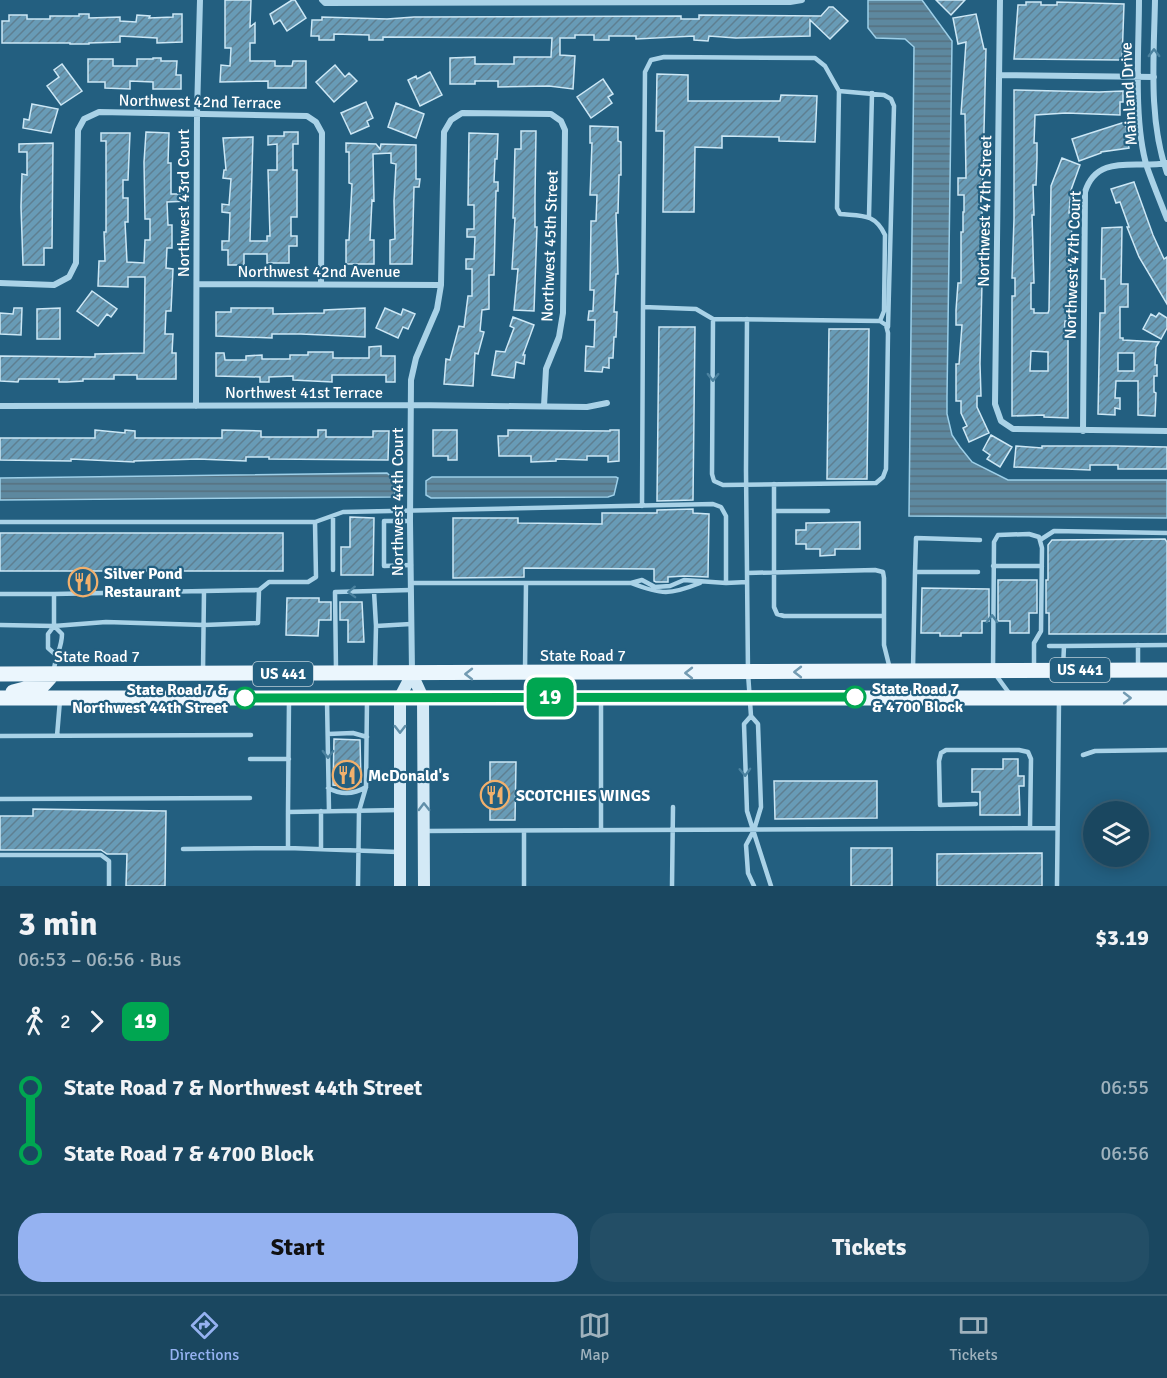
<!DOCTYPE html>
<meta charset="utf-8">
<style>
body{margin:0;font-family:Signika,sans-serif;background:#234e66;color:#f1f3f6;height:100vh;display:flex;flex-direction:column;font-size:22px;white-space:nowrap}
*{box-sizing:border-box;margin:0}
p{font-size:20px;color:#9fb2bd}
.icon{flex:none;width:33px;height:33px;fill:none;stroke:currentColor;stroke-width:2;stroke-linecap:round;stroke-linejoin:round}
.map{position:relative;height:886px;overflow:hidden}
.details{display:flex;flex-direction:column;background:#1a4760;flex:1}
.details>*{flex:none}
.badge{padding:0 12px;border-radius:9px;font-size:21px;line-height:39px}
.fabs{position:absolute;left:1083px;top:801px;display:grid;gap:12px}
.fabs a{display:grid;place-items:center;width:66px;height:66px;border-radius:50%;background:#1a4760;box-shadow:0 3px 15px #0003,0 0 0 2px #385f75;font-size:30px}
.map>.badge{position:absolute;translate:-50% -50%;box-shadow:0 0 0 3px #fff}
.legs{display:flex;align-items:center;gap:9px;height:66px;padding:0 18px;font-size:20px}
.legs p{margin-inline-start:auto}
.summary{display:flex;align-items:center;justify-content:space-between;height:102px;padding:0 18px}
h1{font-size:33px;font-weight:800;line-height:45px}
.button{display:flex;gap:12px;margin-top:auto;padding:12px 18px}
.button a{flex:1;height:69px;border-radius:24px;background:#95b2f1;color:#111;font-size:24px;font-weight:800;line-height:69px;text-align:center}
.button a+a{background:#234e66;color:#f1f3f6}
ul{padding:0 18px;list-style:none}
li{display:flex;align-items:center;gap:21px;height:66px;font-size:22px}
li i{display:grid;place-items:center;width:9px;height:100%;margin:0 8px;background:currentColor}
li i::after{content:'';width:15px;height:15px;margin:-8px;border:4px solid;border-radius:50%;background:#1a4760}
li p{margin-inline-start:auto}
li:first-child i{background:linear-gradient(#0000 50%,currentColor 0)}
li:last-child i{background:linear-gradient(currentColor 50%,#0000 0)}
.dock{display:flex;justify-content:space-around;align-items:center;height:84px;border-top:2px solid #385f75;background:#1a4760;font-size:16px;color:#9fb2bd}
.dock a{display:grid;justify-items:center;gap:3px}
.dock .selected{color:#95b2f1}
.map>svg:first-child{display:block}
</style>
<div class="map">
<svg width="1167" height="886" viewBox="0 0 1167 886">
<defs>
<pattern id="water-rules" width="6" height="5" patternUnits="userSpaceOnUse" patternTransform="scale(1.5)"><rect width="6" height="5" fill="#5d889f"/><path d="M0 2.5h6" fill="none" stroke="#56707e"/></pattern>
<pattern id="building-hatch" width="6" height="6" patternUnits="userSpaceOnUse" patternTransform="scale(1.5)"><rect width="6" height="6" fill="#689bb6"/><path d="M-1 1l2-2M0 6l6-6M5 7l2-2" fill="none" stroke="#5e7f91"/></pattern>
</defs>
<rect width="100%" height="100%" fill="#235f80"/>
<path fill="url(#water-rules)" stroke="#9dcfe8" stroke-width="1.5" d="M868,0h54l30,41 -5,356v17l5,21 8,12 12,15 36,18h159v38l-258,-2 5,-469 -9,-8 -29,-1 -8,-10z
M387,473l8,7v14l-4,3 -391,3v-22z
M432,477h184l2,1 -4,17 -6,2 -177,1 -5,-3v-14z"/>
<path fill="url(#building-hatch)" stroke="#cce7f5" stroke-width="1.5" fill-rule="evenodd" d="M225,0h26l-1,27 5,-4v20h-5v18h25v5h17l1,-5h13v27h-38v-7l-48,1 1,-17 9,1 1,-18h-6z
M292,0h3l11,18 -19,13 -7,-11 -6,4 -4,-10z
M936,0h29l-14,15z
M1026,2h15v3h16v-3l67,2 -2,56 -108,-1 4,-54h8z
M829,7h4l15,14 -18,18 -20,-19v16l-74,2 -27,-2 -1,5 -14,-1v-4l-58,3v-3h-27v4h-15v-5h-19v3h-15v17l15,1 -2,33 -24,-3 -51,1v-6h-23v3h-25v-26l25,-1v7h39v-7h37l1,-19 -169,-1v3h-14v-5l-35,-1v6h-15v-4h-8l1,-16h10v-3l65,2 27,-2 267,-1v3h18v-4l122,1z
M79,14h10v4l31,-1v4l16,1 1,-7 13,1 -1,2 24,-1v-3h9v28l-25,1v-5l-37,-2v6l-31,1v1h-19v-1h-68v-22h7v-6h18v4h23v-3h29z
M976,14l8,35h2l-5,204v30h1l-2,81 1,32h-4v11l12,26 -20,9 -6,-14 4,-2 -6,-13v-12h-5v-37h3l3,-39h-6v-15l2,-27h3v-51h2v-20h1v-17h-6v-17h8l-1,-64h-4l5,-72 -8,2 -5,-26z
M153,58h8v3h16l-1,14h5v14h-28v-7l-23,-1v8l-25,-1v-6h-17v-23h25v7h24v-7h16z
M62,64l20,27 -21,14 -14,-19 12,-9 -5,-7z
M335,65l10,12 4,-4 8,8 -23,21 -18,-20z
M430,72l12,23 -22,11 -12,-26 8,-4 1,3z
M657,74l31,1v26h92l1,-6 36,1 -2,46 -36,-1v-4l-57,-1v12l-27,-1 -1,65h-31l1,-81h-8z
M603,79l10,15 -5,3 4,6 -21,15 -14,-21z
M1014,90l85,2 24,-1v11h-3v13l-54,-2 -31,2 -1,28h3v15l-1,27h-3l1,30h-2l2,68h-3v26h3v4h14l1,-3 2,-124 11,-28 18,7 -9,25 -2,23h3l-2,94 -2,14h-3l-1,16 4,1v80l-24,-1v-2l-32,1v-120h3v-18h-3l2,-59zM1031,351l17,1v19h-18z
M366,102l7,16 -6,3 2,5 -18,8 -10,-21z
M396,103l28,11 -8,24 -28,-11z
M32,104l26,5 -7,24 -28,-5 1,-9 5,1z
M1125,122l4,26 -28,4v1l-22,8 -7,-22z
M590,126l28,1v14l3,1v33h-2l-1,38h-2l2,61h-2l-2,38h3l-1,25h-2l-1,21h-4v10l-6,-1 -1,5 -17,-1 1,-25 8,1 1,-27h-7l1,-9h4l1,-21h-4l1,-69h5l1,-26h-7l2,-52h-2z
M521,131h15l-1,67v29h2l-3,84 -20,-1 4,-41h-6l3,-51h-2l2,-69h6z
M146,132l23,1 -1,30h3v31h16l1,7 -21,1 1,23h4v23h-5l-1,20 7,1 -2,42h-5l-1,23h8l-1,19h4v26h-39v-4h-23v4h-31v2l-16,1h-8v-3h-40l-1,3 -18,-1v-25l95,1v-3l49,-1 1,-76h-17v10l-30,-1 1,-25h6l-1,-29h2v-91h-5v-8h29l-2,47h-5v18h5v24h-3l2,40 17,1 1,-23h5v-21h-5l-1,-57z
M284,132h14v12h-5v26h4v47h-6v19h6v10h-8v17h-22v-9h-23v11h-16v-15h-6v-9h7l1,-28 -8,-1v-8l7,1 2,-26 -8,-1 1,-8h2l-3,-32 30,-1 -3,104h17v-5h3l-2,-66h9v-26l-9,1v-9h16z
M469,133l29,1 -1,25h-2l-1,23h4v9h-2l-2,84h-5v34l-7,1 -2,21 4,1 -6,22 -3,-1 -2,33 -29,-2 2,-25 4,1 9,-34 5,1 4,-31h4v-27h-6v-10h8l1,-22h-8v-8h7v-24h-6z
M53,143l-1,105h-8v17h-21l-2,-58 1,-33 5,1v-23h-8v-8z
M346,143l30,1 4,5 1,-5 35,1v34h4l-1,8h-5l-2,77h-22v-24l5,-1 -1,-38 2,-37 -5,-1v-10l-18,1 1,47 -2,-1 -2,40h4v24h-28v-24h3l3,-56 -3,-1v-31h-3z
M1134,182l19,53 11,24 3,-2v47l-28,-47 -12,-30h2l-9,-25 -4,1 -5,-14z
M1122,227l-1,57h7v23h-8v31h3v2l36,2 -3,5 -1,18h2v11h-3v16l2,1 -1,23 -17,-1v-34h-22l-1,17h5v11l-5,-1v7l-17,-1 2,-101h5v-34h-4l1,-51zM1118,353h16v18h-16z
M92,291l25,18 -6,8 -4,-3 -9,12 -21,-15z
M14,308h8l-1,27 -21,-1v-21l13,1z
M60,308v31h-23v-30z
M231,308h42v6l51,-1v-3l41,-2v29l-64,-3h-29v4l-56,-2v-24h15z
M385,308l16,7 2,-6 12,5 -7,15 -5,-2 -5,11 -22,-10z
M1159,313l8,5v10l-6,11 -18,-10 8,-15 5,3z
M513,317l21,8 -11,30h2l-1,9 -8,-2 -2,16 -22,-3 4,-24 9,1 9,-24 -4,-2z
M659,327h36l-2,173 -36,1z
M829,329h40l-2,150h-40z
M381,346v10h14v26h-9v-7h-54v7l-39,-2v-4l-24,1v5h-9v-5l-44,-1v-23h8l1,7h21v-4l16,-1v4h28v-4h18v-3h25v6h36v-11z
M95,430l30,3v-3l10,1v7h87v-8l39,1v6h57v-7h8v7h47v-6h16l-1,29 -119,-1v-2h-23v4l-48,-2 -64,2v1l-63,-3v2l-71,-1v-22h95z
M433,430h24v30h-9v-4h-15z
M508,430l102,1v-1h9v31l-11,1v-6h-21v4l-31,-1v2l-25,1v-6h-32l-1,-20h10z
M991,435l21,12 -12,20 -13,-8 3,-4 -7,-5z
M1016,446l26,2v-2h72l53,1v22h-49v-4h-28v5l-76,-3z
M693,509v4l16,1 -1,63 -24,-1 -16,1v5h-12l-2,-1v-12l-130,-1v9l-71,1v-60h65v5l84,1v-11h55v-3z
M350,517l24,1 -1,57h-32v-28h9z
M860,522v27h-25v6l-15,1v-7h-14v-5h-10v-14h10v-7z
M0,533h283v38h-283z
M1165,539l2,3v92h-118v-21h-3v-33h2v-35l4,-5z
M998,580h39v33h-8v20h-19v-12h-12z
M922,588l67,1v32h-7v12h-21v3h-21v-3h-19z
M287,598h32v4h12v18h-12l-1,16 -32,-1z
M340,602h22l2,40h-16v-22h-8z
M334,739l26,1 1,42h-11v5l-17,-2z
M1003,759h15v17h6v10h-5l1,29h-40v-23h-8v-23h31z
M490,762h26l-1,58h-25z
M774,781h103v37l-102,1z
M33,809l133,2 -1,75h-39l1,-32h-20l-6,-4h-101v-34h33z
M851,848h41v38h-41z
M1042,853v33h-105v-32z"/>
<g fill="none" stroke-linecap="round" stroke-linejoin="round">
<path stroke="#a9d2e7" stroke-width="4.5" d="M839,91l45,4 7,4 3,7 -6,221
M869,216l3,-123
M643,307l2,-235 6,-12 13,-3 151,1 10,8 14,25 -2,117 3,6c22,2 35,-1 45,21l-1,76 -4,10
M747,319l-1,151 2,203 3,43 7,8 3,83 -7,23 -8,15 2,28 6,13
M774,484v123l3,7 7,2h100
M642,506l1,-199 53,2 17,10 167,2 6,4 2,8 -2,136 -3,8 -7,6 -153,2 -9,-4 -2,-7 1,-155
M774,511h54
M333,516v54
M410,521h-26v45l27,-1
M0,522h315l28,-10 370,-8 8,3 5,9v67l-42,-3 -14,6 -15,1 -13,-7 -11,3h-220
M1040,540l14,-9 113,2
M993,566h49
M915,572l1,-34 64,2
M747,573l128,-3 8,2 1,6v67l6,24
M631,583c31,12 39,12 69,0
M726,583l21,-1
M374,591l2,35
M0,594h54
M0,625l54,1
M1049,646h15
M56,655l-8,-7v-14l6,-8 52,-4 98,3 54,-2 1,-33
M1138,667v-22
M1063,668l1,-22 103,-1
M336,669l-1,-77 76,-2
M913,669l2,-97h63
M54,670c1,-14 8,-22 8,-36l-8,-8v-32l150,-3
M203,671l1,-80 55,-1 10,-8h39l8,-5 -1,-55
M375,671l1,-45 35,-2
M525,671l1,-88
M1009,693l-16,-22 1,-129 4,-7 31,-1 10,3 3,11 -1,83 -7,12v26
M289,700l-1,112 112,-2
M327,700l2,111
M601,700v130
M751,716l-7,8 3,87 24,75
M328,734l25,-1 14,4
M0,736l251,-1
M57,736l3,-36
M1083,755l12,-4 72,-1
M250,759h39
M328,788c13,7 25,7 38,-1
M0,799l250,-1
M976,804l-36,1 -1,-44 2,-8 5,-3h73l9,2 3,7 -1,69
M321,811v37
M288,812v36l110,4
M425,831l632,-3
M524,831v55
M183,849l105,-1
M0,855h101l8,6v25
M358,886l1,-75 7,-24 1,-86
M672,886l1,-79
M1057,886l2,-186"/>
<path stroke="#a9d2e7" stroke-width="6" d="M322,0l3,3 465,-1 12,-2
M1000,0l-5,404 6,17 12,8 154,2
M1139,0c0,48 -6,121 8,167 6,17 13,34 20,52
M1155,0c-1,56 -7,119 12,173
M1000,75l154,2
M0,283l54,2 15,-8 7,-14 2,-133 6,-11 15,-7 208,4 9,6 6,11 -1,151
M197,284l244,1
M0,406l410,-1 177,2 20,-4
M196,406l1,-293 3,-113
M1083,431l2,-239c12,-39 51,-23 82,-29
M412,672l-2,-151 1,-141 5,-22 21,-49 4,-24 3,-153 7,-12 11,-7 89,1 10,7 4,9 -2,183 -4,24 -13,32 -2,37"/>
<path stroke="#d3e9f6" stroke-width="12" d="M412,674l11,24 1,188
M400,886v-189l12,-23"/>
<path stroke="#ebf6fd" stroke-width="15" d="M0,674l1167,-4
M13,692l31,-8 9,-10
M0,698h1167"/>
</g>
<defs><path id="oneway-chevron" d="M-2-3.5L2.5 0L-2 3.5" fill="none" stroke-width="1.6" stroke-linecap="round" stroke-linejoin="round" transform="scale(1.5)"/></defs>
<g stroke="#4b829f">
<use href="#oneway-chevron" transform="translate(1154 53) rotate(-90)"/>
<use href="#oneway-chevron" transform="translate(713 377) rotate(91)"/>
<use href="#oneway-chevron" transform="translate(352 592) rotate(178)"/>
<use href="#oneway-chevron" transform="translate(992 619) rotate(-89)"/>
<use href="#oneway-chevron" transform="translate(328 754) rotate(90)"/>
<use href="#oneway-chevron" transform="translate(745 772) rotate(88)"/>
</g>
<g stroke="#739bb2">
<use href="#oneway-chevron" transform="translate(798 672) rotate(180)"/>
<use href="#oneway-chevron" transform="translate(689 673) rotate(180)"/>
<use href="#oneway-chevron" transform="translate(469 674) rotate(180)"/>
<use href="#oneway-chevron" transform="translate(1127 698)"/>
</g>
<g stroke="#618fa9">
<use href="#oneway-chevron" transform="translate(400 729) rotate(90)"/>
<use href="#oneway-chevron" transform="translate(424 807) rotate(-91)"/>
</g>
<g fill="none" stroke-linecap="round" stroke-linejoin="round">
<g stroke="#fff" stroke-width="14">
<path id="line-1" d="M245,698l610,-1"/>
</g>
<use href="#line-1" stroke="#00a651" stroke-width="9"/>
</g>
<defs>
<g id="restaurant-ring" transform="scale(1.5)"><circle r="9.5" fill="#235f80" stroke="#f2b06c" stroke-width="1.5"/><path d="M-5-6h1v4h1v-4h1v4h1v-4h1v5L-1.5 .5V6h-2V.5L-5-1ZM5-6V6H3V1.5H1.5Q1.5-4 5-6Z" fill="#f2b06c"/></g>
</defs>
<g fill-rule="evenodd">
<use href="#restaurant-ring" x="83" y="582"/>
<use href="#restaurant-ring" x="347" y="775"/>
<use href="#restaurant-ring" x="495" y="795"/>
</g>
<g fill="#fff" stroke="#00a651" stroke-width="3">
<circle cx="855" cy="697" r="10"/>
<circle cx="245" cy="698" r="10"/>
</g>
<g text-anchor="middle" stroke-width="4.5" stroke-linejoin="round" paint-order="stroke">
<g fill="#235f80" stroke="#bdcfd9" stroke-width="1.5">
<rect x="1050" y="658" width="60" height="24" rx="4.5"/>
<rect x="253" y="662" width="60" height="24" rx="4.5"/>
</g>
<g font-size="15" font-weight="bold" fill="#fff">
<text x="1080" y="675">US 441</text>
<text x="283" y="679">US 441</text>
</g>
<g font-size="16" fill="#fff" stroke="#235f80">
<text transform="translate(1128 94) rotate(-93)" y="6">Mainland Drive</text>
<text transform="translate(200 101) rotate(1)" y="6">Northwest 42nd Terrace</text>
<text transform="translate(183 203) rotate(-90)" y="6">Northwest 43rd Court</text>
<text transform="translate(984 211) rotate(-89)" y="6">Northwest 47th Street</text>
<text transform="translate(549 246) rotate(-88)" y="6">Northwest 45th Street</text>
<text transform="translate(1072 265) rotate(-88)" y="6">Northwest 47th Court</text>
<text x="319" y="277">Northwest 42nd Avenue</text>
<text x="304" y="398">Northwest 41st Terrace</text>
<text transform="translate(397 502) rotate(-90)" y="6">Northwest 44th Court</text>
<text x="583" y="661">State Road 7</text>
<text x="97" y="662">State Road 7</text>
</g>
<g font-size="16" font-weight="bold" fill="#fff" stroke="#235f80" text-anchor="start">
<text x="104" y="579">Silver Pond<tspan x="104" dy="18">Restaurant</tspan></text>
<text x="368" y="781">McDonald's</text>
<text x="516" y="801">SCOTCHIES WINGS</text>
</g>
<g font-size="16" font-weight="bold" fill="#fff" stroke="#235f80" text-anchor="start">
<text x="872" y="694">State Road 7<tspan x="872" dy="18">&amp; 4700 Block</tspan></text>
<text x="228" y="695" text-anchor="end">State Road 7 &amp;<tspan x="228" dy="18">Northwest 44th Street</tspan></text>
</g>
</g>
</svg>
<div class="fabs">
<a><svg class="icon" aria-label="layers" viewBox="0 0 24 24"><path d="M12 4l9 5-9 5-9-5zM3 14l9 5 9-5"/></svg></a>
</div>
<b class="badge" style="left:550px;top:697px;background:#00a651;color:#fff">19</b>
</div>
<section class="details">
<div class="summary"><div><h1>3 min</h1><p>06:53 – 06:56 · Bus</p></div><b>$3.19</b></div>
<div class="legs"><svg class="icon" aria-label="walk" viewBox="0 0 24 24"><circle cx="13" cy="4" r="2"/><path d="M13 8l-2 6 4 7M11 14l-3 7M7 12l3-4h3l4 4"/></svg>2<svg class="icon" aria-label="forward" viewBox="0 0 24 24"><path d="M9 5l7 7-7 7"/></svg><b class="badge" style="background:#00a651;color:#fff">19</b></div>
<ul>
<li><i style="color:#00a651"></i><b>State Road 7 &amp; Northwest 44th Street</b><p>06:55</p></li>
<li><i style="color:#00a651"></i><b>State Road 7 &amp; 4700 Block</b><p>06:56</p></li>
</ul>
<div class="button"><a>Start</a><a>Tickets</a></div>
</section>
<nav class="dock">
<a class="selected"><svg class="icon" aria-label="directions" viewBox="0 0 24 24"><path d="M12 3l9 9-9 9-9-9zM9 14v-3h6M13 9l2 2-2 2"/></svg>Directions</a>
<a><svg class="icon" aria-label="map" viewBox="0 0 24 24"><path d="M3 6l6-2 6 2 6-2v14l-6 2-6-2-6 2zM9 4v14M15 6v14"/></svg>Map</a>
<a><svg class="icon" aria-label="tickets" viewBox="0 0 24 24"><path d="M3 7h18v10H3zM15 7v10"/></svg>Tickets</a>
</nav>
